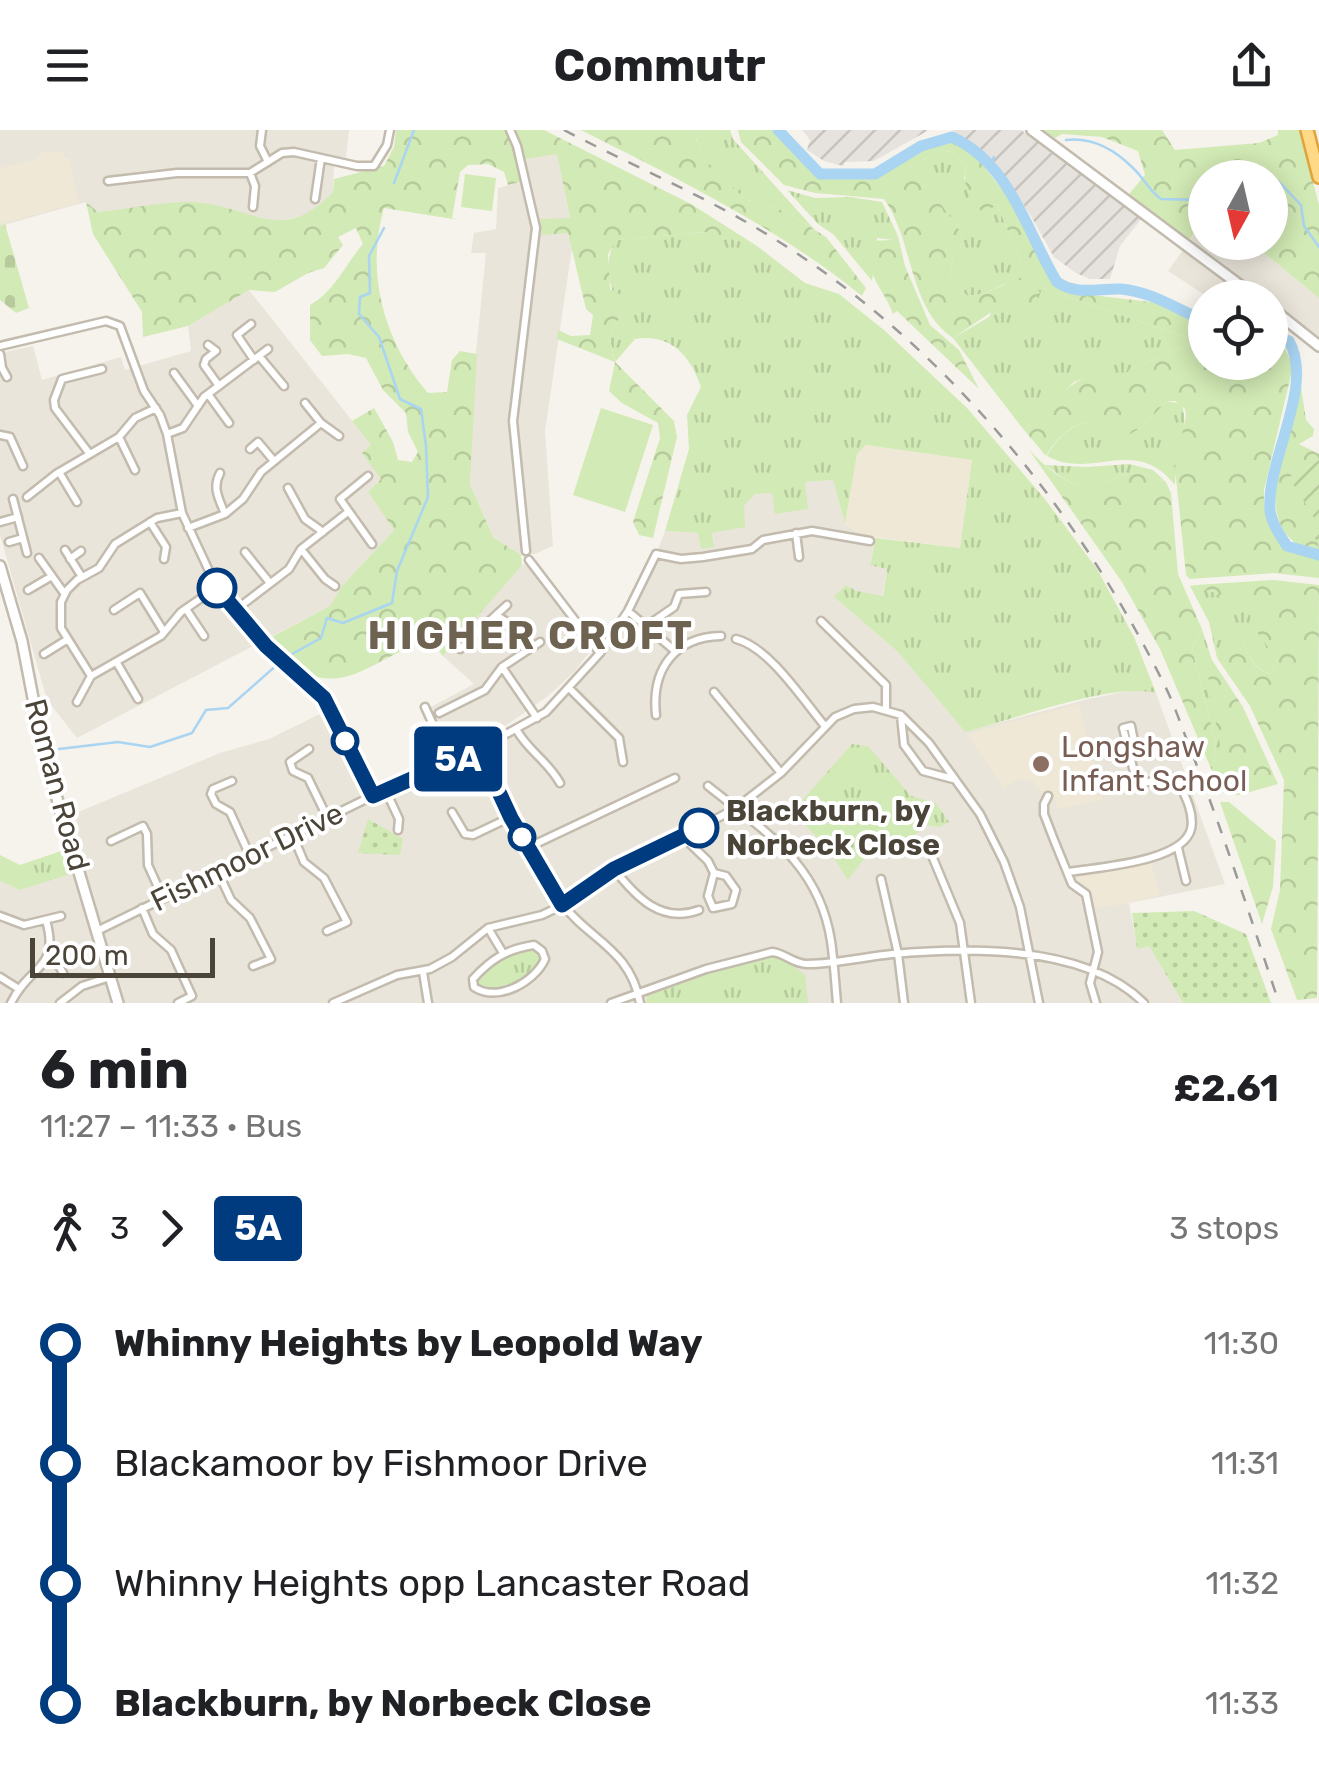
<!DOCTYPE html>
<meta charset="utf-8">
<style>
body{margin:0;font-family:Rubik,sans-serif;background:#f2f2f2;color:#202124;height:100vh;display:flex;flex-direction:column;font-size:38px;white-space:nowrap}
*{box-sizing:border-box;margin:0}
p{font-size:32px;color:#757577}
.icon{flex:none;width:55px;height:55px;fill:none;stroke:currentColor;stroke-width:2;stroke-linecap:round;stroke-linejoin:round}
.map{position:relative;height:873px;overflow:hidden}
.panel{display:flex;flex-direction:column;background:#fff;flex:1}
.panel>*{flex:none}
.badge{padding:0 20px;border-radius:8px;font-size:35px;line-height:65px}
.needle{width:65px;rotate:188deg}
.fabs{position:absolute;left:1188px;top:30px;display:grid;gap:20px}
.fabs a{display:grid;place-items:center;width:100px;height:100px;border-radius:50%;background:#fff;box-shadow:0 5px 25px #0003;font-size:50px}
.scale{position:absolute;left:30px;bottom:25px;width:185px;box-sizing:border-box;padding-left:10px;border:5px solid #4b4439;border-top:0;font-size:28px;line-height:35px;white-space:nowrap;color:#4b4439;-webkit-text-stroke:8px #fff;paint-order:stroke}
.map>.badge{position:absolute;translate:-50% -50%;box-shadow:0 0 0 5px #fff}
.legs{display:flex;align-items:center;gap:15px;height:110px;padding:0 40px;font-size:32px}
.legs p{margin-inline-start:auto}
.overview{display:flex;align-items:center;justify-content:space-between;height:170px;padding:0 40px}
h1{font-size:55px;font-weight:700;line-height:75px}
ul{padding:0 40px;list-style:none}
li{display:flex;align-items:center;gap:35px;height:120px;font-size:38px}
li i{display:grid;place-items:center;width:15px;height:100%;margin:0 12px;background:currentColor}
li i::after{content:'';width:25px;height:25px;margin:-12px;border:8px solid;border-radius:50%;background:#fff}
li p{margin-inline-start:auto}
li:first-child i{background:linear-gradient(#0000 50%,currentColor 0)}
li:last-child i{background:linear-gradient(currentColor 50%,#0000 0)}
header{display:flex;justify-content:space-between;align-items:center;height:130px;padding:0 40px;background:#fff;font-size:45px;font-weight:700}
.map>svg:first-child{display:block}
</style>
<header><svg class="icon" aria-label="menu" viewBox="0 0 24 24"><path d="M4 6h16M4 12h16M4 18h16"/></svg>Commutr<svg class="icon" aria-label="share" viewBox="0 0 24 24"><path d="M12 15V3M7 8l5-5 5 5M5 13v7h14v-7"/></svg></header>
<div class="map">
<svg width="1319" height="873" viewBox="0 0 1319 873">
<defs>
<pattern id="industrial-furrows" width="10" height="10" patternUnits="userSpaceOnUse" patternTransform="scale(2.5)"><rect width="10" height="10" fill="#e6e2dd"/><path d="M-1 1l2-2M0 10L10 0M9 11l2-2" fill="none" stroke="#c7c3be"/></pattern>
<pattern id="grass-tufts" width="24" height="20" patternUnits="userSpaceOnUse" patternTransform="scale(2.5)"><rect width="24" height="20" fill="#d2eab5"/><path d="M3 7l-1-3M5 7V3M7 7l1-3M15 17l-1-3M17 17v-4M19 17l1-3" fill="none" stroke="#b6ca9c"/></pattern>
<pattern id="forest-crowns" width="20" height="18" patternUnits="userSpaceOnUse" patternTransform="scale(2.5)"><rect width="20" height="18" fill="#d2eab5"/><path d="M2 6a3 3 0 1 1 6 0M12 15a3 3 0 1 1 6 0" fill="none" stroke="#b6ca9c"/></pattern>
<pattern id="cemetery-stones" width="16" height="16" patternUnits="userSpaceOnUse" patternTransform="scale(2.5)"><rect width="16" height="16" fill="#d2eab5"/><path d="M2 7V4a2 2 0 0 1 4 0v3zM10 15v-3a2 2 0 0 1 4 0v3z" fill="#b6ca9c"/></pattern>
<pattern id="park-dots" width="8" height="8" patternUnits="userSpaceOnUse" patternTransform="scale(2.5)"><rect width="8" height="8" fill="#d2eab5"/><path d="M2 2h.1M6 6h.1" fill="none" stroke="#b6ca9c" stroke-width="1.8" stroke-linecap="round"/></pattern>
<pattern id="garden-furrows" width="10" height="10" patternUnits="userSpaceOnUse" patternTransform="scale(2.5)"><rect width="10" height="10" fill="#d2eab5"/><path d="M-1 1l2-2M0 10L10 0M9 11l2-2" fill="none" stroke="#b6ca9c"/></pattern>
</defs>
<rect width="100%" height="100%" fill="#f6f3ec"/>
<path fill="#eae5da" d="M0,0h349l-3,27 -12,1 -1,34 -18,20 -38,10 -83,-20 -96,10 -12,-10 -86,24z
M557,23l13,66h-29l27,14 4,15 -27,183 8,115 -18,8 -14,1 -28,-18 -23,-53 4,-112 12,-119h-15l3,-20 22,-4 2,-41 30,-8 -4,-21z
M1203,92l2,20 25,1 16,12 12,-7 61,50v43l-49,-35v-8l-62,-1 -40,-26z
M249,160l123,156 9,33 -13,13 26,38 -52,56 -12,20 -253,132 -30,-38 -47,-165v-182l33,-7 9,34 79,-23 4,13 66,-19 -3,-25z
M833,350l12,44 20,12 11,2 -6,26 17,5 -5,27 -25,-5 -11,-6 -11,13 63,54 67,80 123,-33 51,-10 17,4 69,191 -96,19 8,45 12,-2 34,57h-1183v-122l20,9 66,-22 -15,-53 149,-62 49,-14 57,-28 44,92 99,-45 80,-48 60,-61 28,-44 28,-74 33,2 16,13 -2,-13 43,-39 17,-1 35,16 -2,-27z
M536,432l61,80 -22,29 -27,25 -43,30 -54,27 -22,-45 45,-24 -31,-28 61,-72 18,-19z"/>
<path fill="url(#industrial-furrows)" d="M802,0h127l-55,31 -29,1 -2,4 -19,-5 -17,-11 3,-10z
M952,0h69l121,88 -22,28 -10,33h-20l-14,-6 -22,-16 -23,-41 -37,-55z"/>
<path fill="#efe8d6" d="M42,21l22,1v6h5l10,45 -79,21v-56l37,-9z
M866,315l106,15 -12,88 -95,-12 -20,-12 12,-70z
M1079,574l24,96 -45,9 -6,-17 -10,1 -9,-12 -13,-2 -16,9 -37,-54z
M1150,730l10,35 -32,8 -35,6v-16l-18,-15z"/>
<path fill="url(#grass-tufts)" d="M702,0h28l3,9 82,91 -28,-18 -42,-13 -37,-32 -12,-29z
M942,20l9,2 15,14 -2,13 27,28 6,-3 23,56 23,28 148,51 14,11v4l-13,-10 -62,25 -6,9 -12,5 -24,-6 -14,5 -50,48 -71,-92 36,-21 16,-33 -22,10 -15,2 -19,-15 5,-28 5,-2 5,-14 -28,-40 -28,-29z
M787,60l28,8 35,-1 32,5 16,34 -5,4 -16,-2 -5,43 -38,-46 -16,-11z
M706,102l51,14 48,37 34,11 45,36 83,78 77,90 53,71 37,68 22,56c-44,-11 -144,27 -191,39l-67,-80 -64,-55 12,-12 11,6 26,5 4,-27 -17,-4 6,-27 84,10 12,-88 -106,-15 -9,9 -12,70 -12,-44 -28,2 3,27 -33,5 -3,-21 -17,1 -11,12 1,21 -33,6 2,14 -13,2 -3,-16 -33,-2 24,-82 -2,-34 14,-28c-11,-32 -31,-54 -66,-48l-20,23 -5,-23 12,-28c-13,-23 -20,-47 -6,-71z
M1167,271l14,3c10,17 -6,58 -6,81 -40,-51 -83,-4 -128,-29 9,-17 19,-27 38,-34 11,2 19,11 29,13 21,6 40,-22 53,-34z
M1129,334l24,6 13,12c-47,-24 -49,9 -86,3 -13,-2 -25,-13 -35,-20l42,2z
M1196,455l1,3c26,4 31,14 54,26l1,10 25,35 -2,10 -5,5c-16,-6 -23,-18 -27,-34l-22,8 -4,10 -8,-36 -19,-36z
M1202,499l10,31 -4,18 17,75 3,37 4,5 -13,-4 -7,-20 4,-27 -24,-95z
M852,614l16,2 43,50 25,7 13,19 -9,5 -14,-2 -27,25 -31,4 -20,26 -18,-28 -37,-41z
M70,718l7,24 -57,18 -20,-9v-26l20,10z
M535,819l6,10c-10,22 -36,28 -59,30l-5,-6c9,-23 35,-30 58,-34z
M771,825l10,1 24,19 3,28h-162l2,-11z"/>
<path fill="url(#forest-crowns)" d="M396,0h148l147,74 66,42 -52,-14 -88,8 -9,14 2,35 11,6 1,16 -12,28 5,23 59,59 3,16 -24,101 -14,-3 -6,-13 27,-84 -2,-15 -36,-20 -13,-12 6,-29 -58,-23 1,-9 13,6 19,-1 3,-20 -7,-6 -18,-76 -26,2 -2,-16 30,-1 -13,-64 -32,5 3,21 -20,5 -4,-13 -16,-8 -20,1 -8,7 -8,46 7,2 -75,-12c-19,65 0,134 44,185l19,-1 5,-32 8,-9 17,3 -7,130 23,53 28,18 1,10 -79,91 -12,-15c-41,5 -84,57 -126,30 -13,-9 -24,-22 -35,-33l60,-32 12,-20 52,-56 -26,-38 13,-13 -19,-26 9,-8 -19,-24 22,-13 19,34 5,18 14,2 6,-10 -10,-20 -2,-19 -23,-23 -17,-32 -18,-4 -26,2 -12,-16v-35c26,-15 34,-39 53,-61l-7,-16 -18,9 5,8 -19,23 -16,5 -33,19 -26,-2 -61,36 -45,11 -1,-25 -49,-78 -7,-32 12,10c31,-3 65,-11 96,-10 58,4 88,44 139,-10l1,-13 50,-13 10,-19z
M581,0h121l-6,9 13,28 36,32 42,13 39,25 40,51 -4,8c-85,-69 -184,-117 -281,-166z
M738,0h37l17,22 27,23 56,1 48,-28 30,-8 21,14 47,59 23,52 9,16 10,7 12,5 84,10 46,23v24l-14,-11 -148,-51 -23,-28 -23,-56 -12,9c-18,-12 -22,-27 -19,-47l-15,-14 -9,-2 -34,18 28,29 28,40 -5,14 -5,3 -5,27 19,15 15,-2 42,-18 15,16 -7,12 -27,9 -13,-2 -40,27c-45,-30 -39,-97 -69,-139l-69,-6 -31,-8 -43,-43z
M1043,0h119l13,20 84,-7 19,-8v-5h21l20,75v93l-61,-50 -12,7 -16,-12 40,-1v-64h-65v45l-3,-1 -14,20 -59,-48 16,-19 -7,-24 -36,-14 -40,-3 -7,4z
M898,106l7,30 25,59 29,25 20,39 -82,-78 -4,3c-9,-25 -32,-44 -23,-73l23,-1z
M1270,209l12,3 11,24 -29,124v16l8,25 12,17 35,12v18l-45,-5 -84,6 -4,-4 -11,-107 11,-52 -1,-7 -10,-8h-8c-13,12 -32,40 -53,35 -10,-3 -18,-12 -29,-14 -19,6 -29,17 -39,34l-22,-26c21,-19 38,-43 63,-53 19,1 30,11 43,-8l62,-25 13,10v8l13,1 27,13 -12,-13 37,-1z
M1301,257l5,33 8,9 -1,7 -14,8 20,10v6l-29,17 27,44 2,31c-77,-14 -32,-117 -18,-165z
M1029,320c14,13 32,33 53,35 36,4 40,-26 84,-3l5,11 7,81 24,55 -10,20 24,95 -4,27 -52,-122 -38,-67z
M1273,450l46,5 -2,413 -20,2 -26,-71 9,-39 4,-110 -34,-74 -33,-48 3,-10 15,-10 8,1c4,17 11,30 27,35l5,-5 2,-10 -26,-35 -1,-10c-24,-12 -25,-22 -54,-26v-3z
M1212,530l31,47 35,77 -39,11h-7c-4,-7 -23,-105 -24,-120 -1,-9 0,-7 4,-15z
M1220,672h9l47,39 -3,46 -11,37z"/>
<path fill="url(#cemetery-stones)" d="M5,94l24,84 -13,5 -16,-13v-74z"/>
<path fill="url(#park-dots)" d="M368,689l35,20 -3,16 -42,-2z
M1194,781l52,23 25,69h-88l-34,-57 -12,3 -5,-36z"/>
<path fill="url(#garden-furrows)" d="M1319,330v84l-13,-18 10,-5 -27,-44z"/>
<path fill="#d2eab5" d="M465,44l31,4 -4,33 -31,-4z
M601,278l52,17 -28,87 -52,-17z"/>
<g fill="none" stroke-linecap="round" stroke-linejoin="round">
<path stroke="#a9d4f2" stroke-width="2.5" d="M1066,10c26,-3 49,10 67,28 11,10 16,23 28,31l44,1
M989,35l5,-8
M1246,48l12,-5 21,9 22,23 3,21 15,21
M394,53l20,-53
M285,528l36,-20 6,-20 16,5 49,-20 5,-32 31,-74 -2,-51 -5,-37 -21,-10 -21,-62 -20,-23 1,-17 10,-4 -1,-37 15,-28
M59,619l59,-7 32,5 42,-14 14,-23 22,-2 51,-45"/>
<path stroke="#a9d4f2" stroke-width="11" d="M778,0l42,44h55l46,-28 31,-9c59,27 74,94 105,145 20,14 42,6 64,7 32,3 55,20 84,32
M1270,205l19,6c26,46 -23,118 -19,170 2,13 10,24 17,35l32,9"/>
<g stroke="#c2bbae" stroke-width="11">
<path id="minor" d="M262,0l-2,16 8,16
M510,0l7,16 19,82 -23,193 13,130
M250,43l5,13 -2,21
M108,51l69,-8h73l32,-20 12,-1 63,14h17l13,-21 3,-15
M315,69l6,-41
M251,194l-14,11 17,25
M208,215l8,6 -10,8 -2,6 15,21
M0,216l106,-25 14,5 24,65 16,24 7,19 15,79 35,75 52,61 55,49 49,98
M0,224l2,14 5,9
M259,226l25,30
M174,243l24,33
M208,264l21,29
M305,273l16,20 18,13
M167,304l16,-6 21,-31 64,-48
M0,305l10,2 13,29
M119,307l16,33
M250,319l8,-7 16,19
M89,323l-34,-45 -1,-8 8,-21 40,-10
M59,342l18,30
M220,343c-8,15 -1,26 5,41
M368,346l-28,23 32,45
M288,358l17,31 18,13
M27,367l29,-23 63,-37 16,-19 21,-10
M13,369l14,54
M182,383l-25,5 -42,26 -16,24 -22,12 -10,10 -6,12v26l30,48 70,-40 20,-24 35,-24
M0,392l18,-5
M150,392l16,25 -2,12
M188,398l37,-14 18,-15 18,-27 60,-49
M796,403l3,24
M9,412l14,-4
M301,419l24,30 10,7
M65,420l17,27
M245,422l25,31
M39,428l25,35
M70,429l11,-8
M529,430l71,93
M28,460l24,-14
M507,475l-11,10 11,7 19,29
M186,479l18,27
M114,480l26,-17 24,39
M234,481l55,-42 12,-20 47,-37
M628,481l47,40
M821,491l65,64v23
M648,495l26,-18 5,-13 27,-2
M736,509c33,8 67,61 88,86
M460,519l36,-34
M44,524l24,-15
M117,533l21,36
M569,558l50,50 4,24
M714,562l67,81
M77,572l14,-26
M425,577l25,55
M439,583l46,-23 17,-23
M656,585c-5,-46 19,-78 65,-79
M901,586l3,29 19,26 30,8
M537,588l-35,-51 38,-25
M516,599c13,23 31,31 44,54
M309,619l-19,13 3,9 15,7 20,41
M479,619c23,52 48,106 81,152 28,39 70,47 80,102
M232,651l-19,8 -2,5 5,10 14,8 20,44
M708,656c56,45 111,77 123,155 3,20 4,41 6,62
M386,661l13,28 -1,11
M1048,666l-4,8v10l10,26 18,44 14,10 12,58 -8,31 6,20
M452,682l13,22 8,1 38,-18
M293,706l11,26 20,16 23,44 -20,9
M683,707l25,24 6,12 -6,23 5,12 19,-4 4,-14 -10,-14 -12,-3
M111,711l32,-15 4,8 1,31 15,33
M527,718l148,-70
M1178,718l8,33
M930,721l30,72 11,80
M614,739c22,28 47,55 85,41
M218,742l13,28 19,18 21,41 -18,7
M1069,742c29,-5 114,-10 122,-43 4,-17 -8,-37 -15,-52l-39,7 -14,-56 8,-2 3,15 -7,2
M881,749l17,75 6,49
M142,778l11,26 18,16 21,46 -14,7
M0,786l24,9 37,-9
M488,798l15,25
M97,801l265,-130 117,-52 67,-37 54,-59 28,-42 28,-57 25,5 22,-2 49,-8 11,-9 49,-9 58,10
M534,815l8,6 3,8c-10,23 -48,44 -71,28l-1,-8c18,-20 34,-30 61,-34z
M48,828l11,8 4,7
M423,842l5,31
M0,847l19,12
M11,873c19,-39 49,-33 35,-83
M60,873l22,-17 28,-9
M333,873l64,-28 33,-6 22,-12 36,-29 54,-13 21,-10 51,-36 69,-32 53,-29 45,-35 54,-56 19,-8 19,-2 28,8 28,28 51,71 24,48 16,45 19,96
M611,873l95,-34 66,-17c13,1 21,12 35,12 28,0 57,-7 85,-10 76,-7 194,-9 252,49"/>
</g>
<g stroke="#c2bbae" stroke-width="14">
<path id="tertiary" d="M1032,0l225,168
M1270,177l49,39
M0,436l22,75 22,114 74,248"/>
</g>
<g stroke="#e0a43c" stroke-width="16">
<path id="trunk" d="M1307,0l12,47"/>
</g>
<use href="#minor" stroke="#fff" stroke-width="6"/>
<use href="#tertiary" stroke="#fff" stroke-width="9"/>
<use href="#trunk" stroke="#ffd985" stroke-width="11"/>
<path stroke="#9a9a9a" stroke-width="2.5" stroke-dasharray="12 12" stroke-linecap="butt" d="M564,0c63,33 129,61 189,96 180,105 318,272 410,456 12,23 19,47 29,71 32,82 59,166 87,250"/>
</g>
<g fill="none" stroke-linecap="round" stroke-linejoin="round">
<g stroke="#fff" stroke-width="22">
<path id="line-1" d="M217,458l49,58 58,52 49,98 106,-47 32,69 51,87 52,-36 85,-41"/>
</g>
<use href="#line-1" stroke="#003b80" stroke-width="15"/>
</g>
<g fill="#fff" stroke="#003b80" stroke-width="5">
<circle cx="217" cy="458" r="18"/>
<circle cx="345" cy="611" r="12"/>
<circle cx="699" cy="698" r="18"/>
<circle cx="522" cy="707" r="12"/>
</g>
<circle fill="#8d6e63" stroke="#fff" stroke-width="4" cx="1041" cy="634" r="10"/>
<g text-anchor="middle" stroke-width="8" stroke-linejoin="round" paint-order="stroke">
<g font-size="30" fill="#785e54" stroke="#fff" text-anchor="start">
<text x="1061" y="627">Longshaw<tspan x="1061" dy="34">Infant School</tspan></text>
</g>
<g font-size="30" fill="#4b4439" stroke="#fff">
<text transform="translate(57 655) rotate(75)" y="10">Roman Road</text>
<text transform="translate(247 727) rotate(-26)" y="10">Fishmoor Drive</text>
</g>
<g font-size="30" font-weight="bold" fill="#4b4439" stroke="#fff" text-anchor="start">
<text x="726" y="691">Blackburn, by<tspan x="726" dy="34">Norbeck Close</tspan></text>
</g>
<g font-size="40" font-weight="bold" letter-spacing="2.5" fill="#6e6250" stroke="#fff">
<text x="531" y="519">HIGHER CROFT</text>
</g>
</g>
</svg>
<div class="fabs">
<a><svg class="needle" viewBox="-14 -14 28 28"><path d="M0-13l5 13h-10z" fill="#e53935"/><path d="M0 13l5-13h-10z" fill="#757577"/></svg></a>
<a><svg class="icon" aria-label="locate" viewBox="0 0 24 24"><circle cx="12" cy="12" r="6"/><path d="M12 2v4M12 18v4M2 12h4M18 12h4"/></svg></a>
</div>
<div class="scale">200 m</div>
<b class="badge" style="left:458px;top:629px;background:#003b80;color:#fff">5A</b>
</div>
<section class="panel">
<div class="overview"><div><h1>6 min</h1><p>11:27 – 11:33 · Bus</p></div><b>£2.61</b></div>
<div class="legs"><svg class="icon" aria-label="walk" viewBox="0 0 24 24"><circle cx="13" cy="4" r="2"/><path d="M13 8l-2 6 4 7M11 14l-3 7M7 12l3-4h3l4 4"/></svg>3<svg class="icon" aria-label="forward" viewBox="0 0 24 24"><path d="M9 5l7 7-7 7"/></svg><b class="badge" style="background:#003b80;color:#fff">5A</b><p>3 stops</p></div>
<ul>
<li><i style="color:#003b80"></i><b>Whinny Heights by Leopold Way</b><p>11:30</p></li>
<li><i style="color:#003b80"></i><span>Blackamoor by Fishmoor Drive</span><p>11:31</p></li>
<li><i style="color:#003b80"></i><span>Whinny Heights opp Lancaster Road</span><p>11:32</p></li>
<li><i style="color:#003b80"></i><b>Blackburn, by Norbeck Close</b><p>11:33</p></li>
</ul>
</section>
